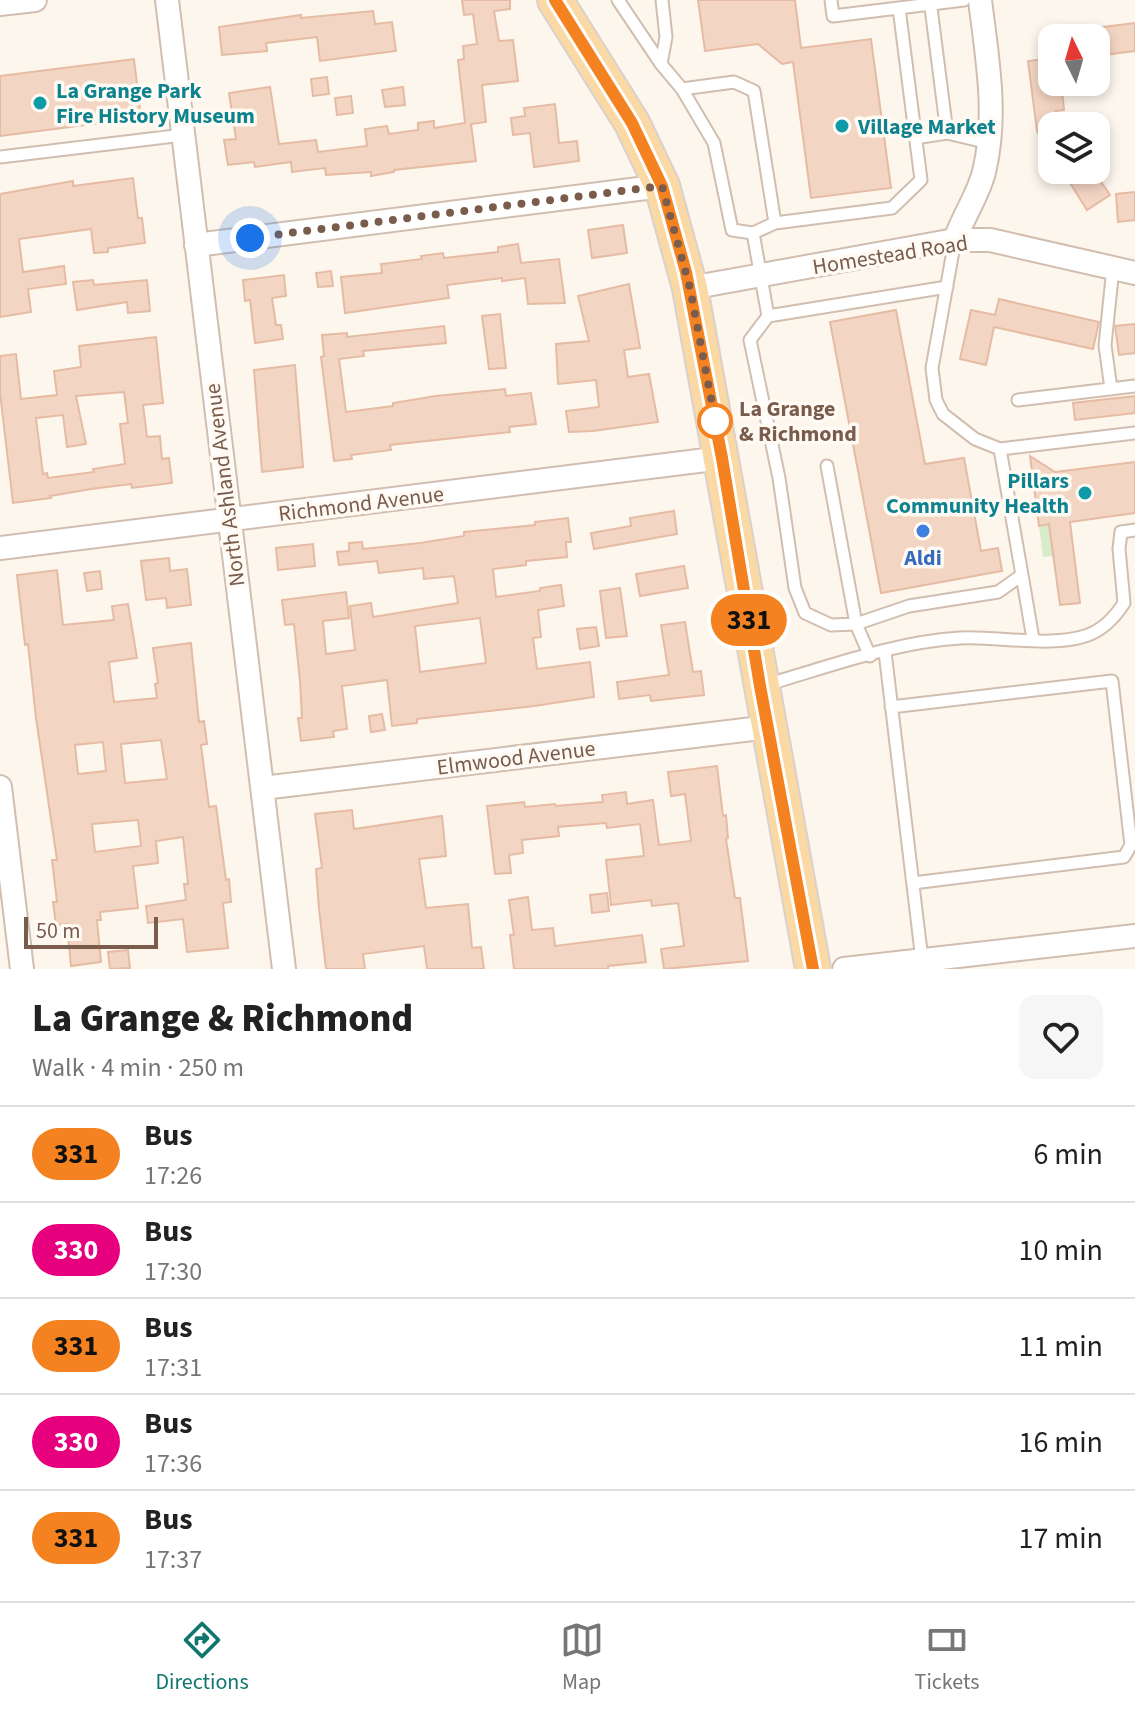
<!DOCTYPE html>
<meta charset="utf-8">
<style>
body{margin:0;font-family:"Source Sans 3",sans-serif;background:#f6f6f6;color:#222;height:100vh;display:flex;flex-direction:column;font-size:30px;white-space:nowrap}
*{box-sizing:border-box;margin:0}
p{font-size:26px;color:#767676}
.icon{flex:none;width:44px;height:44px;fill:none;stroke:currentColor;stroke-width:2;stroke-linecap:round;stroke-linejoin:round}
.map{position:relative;height:969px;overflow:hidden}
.drawer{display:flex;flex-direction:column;background:#fff;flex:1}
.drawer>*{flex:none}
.badge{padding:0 16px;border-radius:26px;font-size:28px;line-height:52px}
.needle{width:52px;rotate:355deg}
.controls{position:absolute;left:1038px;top:24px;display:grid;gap:16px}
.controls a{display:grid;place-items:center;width:72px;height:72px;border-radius:16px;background:#fff;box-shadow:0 4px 12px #0003;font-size:40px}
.scale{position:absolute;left:24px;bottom:20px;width:134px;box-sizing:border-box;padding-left:8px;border:4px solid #7a5c4d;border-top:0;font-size:22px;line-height:28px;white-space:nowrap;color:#7a5c4d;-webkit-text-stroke:6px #fffaf3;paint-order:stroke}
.you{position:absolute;width:40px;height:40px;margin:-20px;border:6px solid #fff;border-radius:50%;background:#1a73e8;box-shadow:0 0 0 12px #1a73e833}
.map>.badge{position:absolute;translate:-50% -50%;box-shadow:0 0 0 4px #fff}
.round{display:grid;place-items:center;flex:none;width:84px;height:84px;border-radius:16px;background:#f6f6f6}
.head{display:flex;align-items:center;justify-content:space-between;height:136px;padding:0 32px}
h1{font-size:38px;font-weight:800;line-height:60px}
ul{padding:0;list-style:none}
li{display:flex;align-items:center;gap:24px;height:96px;padding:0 32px;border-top:2px solid #e0e0e0}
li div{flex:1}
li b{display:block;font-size:30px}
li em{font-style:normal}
li .badge{min-width:88px;font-weight:700;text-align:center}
.tabs{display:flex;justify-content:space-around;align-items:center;height:112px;border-top:2px solid #e0e0e0;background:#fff;font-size:22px;color:#767676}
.tabs a{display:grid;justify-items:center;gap:4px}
.tabs .selected{color:#0f766e}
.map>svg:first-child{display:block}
</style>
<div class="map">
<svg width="1135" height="969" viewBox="0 0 1135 969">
<rect width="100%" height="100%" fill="#fdf6ec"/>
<path fill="#d8ecc9" d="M1070,522l1,7 -17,27 -11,1 -4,-31z"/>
<path fill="#f3d5c3" stroke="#e6bba3" stroke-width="2" fill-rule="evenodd" d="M462,0h48v9l-16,2 5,30 14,-1 5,41 -36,4 4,37 -15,2 5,37 -82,9v2l-23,4v-4l-45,3 -1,-7 -33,4 -1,-10 -36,5 -1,-5 -26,3 -4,-25 12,-1 -7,-46 41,-6 9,57 37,-4 2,12 49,-6 -2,-17 22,-3 2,8 29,-4v-7l16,-2v7l31,-5 -7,-63 6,-1 -1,-13 14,-2 -4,-30 -9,1z
M698,0h97l6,48 70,-9 20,149 -80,10 -18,-136 -11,2 -24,-20 -53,7z
M373,11l2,13 17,-2 4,29 -76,10 -3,-24 -51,6 1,8 -45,4 -3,-28 82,-12v3z
M1135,23v28l-39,5v-28z
M1052,58v24h9l3,28 -8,1 9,15h-13v29l-15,-24 -9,-70z
M134,59l7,59 -141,18v-60z
M327,77l2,17 -16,2 -2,-17z
M403,87l2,18 -20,2 -3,-17z
M351,96l2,17 -16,2 -2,-17z
M555,104l4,39 18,-2 2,20 -45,6 -4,-34 -17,2 -2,-17 14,-2 -1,-8z
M1062,170h31l17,25 -23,15z
M133,178l5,40h4l3,25 -37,5v4l-14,1 -3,-24 -72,10 4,33 41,-6 2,18 -38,5 3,23 -31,5v-123l73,-13v5z
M1135,192v28l-17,2 -2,-28z
M623,225l4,28 -35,5 -4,-28z
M518,244l3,19 38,-4 6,44 -37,1 -3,-26 -23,3v-3l-55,7 2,13 -104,15 -4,-36 41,-4 -1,-9 41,-5 -1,-3 22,-3 1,5 54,-6v-5z
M331,271l2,15 -15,1 -2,-14z
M284,275l2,21 -14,2 4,27h5l2,14 -28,4 -5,-43 -5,1 -2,-21z
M93,280l1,5 53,-5 3,31 -22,2 -1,-11 -50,8 -4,-28z
M629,284l11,64 -16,2 4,27 21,-3 9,48 -65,9 -24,1 -3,-21 33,-4 -3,-27 -38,4 -2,-40 33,-3 -11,-45z
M999,299l100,23 -6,27 -99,-22 -8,38 -26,-6 11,-49 24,5z
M896,310l29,154 39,-6 17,93 17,-3 4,23 -121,22 -51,-271z
M500,314l6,54 -17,1 -7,-53z
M1135,324v29l-16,2 -4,-29z
M444,326l2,17 -83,8 1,5 -25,3 7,53 47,-6v-3l43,-7 69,-7 1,7 25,-3 5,31 -27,3 1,5 -120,13 1,5 -40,5 1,4 -18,2 -13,-104 3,-1 -2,-21 25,-2v4z
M156,337l7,66 -20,2 4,32 13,-1 2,23 7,-1 3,25 -40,5 -1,-4 -40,5 -41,7 1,2 -38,5 -13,-110v-37l16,-2 5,45 36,-4 -3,-24 27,-4 -2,-21zM124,392l4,31 -8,1 5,40 -32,5 1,3 -46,6 -1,-5 -4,1 -7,-56 27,-3 4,32 19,-3 -10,-48z
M295,365l8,102 -41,5 -8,-102z
M1135,396v17l-60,7 -2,-17z
M1030,456l25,16 80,-10v51l-65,9 10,81 -20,2 -11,-81 -10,2z
M674,511l3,23 -83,15 -3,-16 40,-7 -1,-8z
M568,518l3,24h-5l1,15 -41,4v4l-33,4 3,28 44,-6v-3l21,-3 3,21 -26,4 3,27 -8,1 4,31 53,-7 4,35 -60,9 -117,13v4l-25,3 -5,-46 -45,6 5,43 -14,2 1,6 -33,4 -3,-23h4l-2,-37 -6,-57 -9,1 -3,-25 64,-8 3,26 -26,3 3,33 29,-4 -5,-44 21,-3 2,14 85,-14 -4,-27 -30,3 -1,-11 -44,5 -2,-12 -38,4 -2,-13 12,-1v-8l13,-1 1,7 57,-6 44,-7v-4l71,-7v-3zM480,618l6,45 -66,9 -5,-46z
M313,544l2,22 -37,4 -2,-22z
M169,558l1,13 17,-2 4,36 -24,3 -1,-10 -20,2 -5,-39z
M684,566l4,22 -48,8 -4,-22z
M57,570l6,55 51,-5 -2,-14 16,-2 9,54 -28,4 5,40 43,-4 -2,-14 3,-1 -5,-35 38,-5 8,79 5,-1 3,23 -6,1 8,62 7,-1 10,74 3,-1 2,23 -8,1 5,45 -41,4 -4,-33 -35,4 -2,-17 40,-6 -2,-16h4l-5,-47 -27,4 2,22 -25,3 5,42 -38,4 1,8h-4l4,42 -30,4 -4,-42 -11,1 -3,-23h4l-5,-42h5l-21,-142 -8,-74 -3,1 -8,-70zM161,740l6,39 -42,4 -4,-39zM103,742l3,29 -28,3 -3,-29zM138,820l3,26 -46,6 -3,-28z
M100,571l2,18 -15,2 -3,-18z
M620,588l7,48 -21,2 -6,-47z
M685,622l8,50 8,-1 3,24 -53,6 -1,-6 -31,4 -2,-17 52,-7 -8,-50z
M596,627l3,19 -19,3 -3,-20z
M382,714l3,16 -14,2 -2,-16z
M717,766l6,50 3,-1 2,23 -2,1 9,59h5l8,63 -84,8 -3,-20 23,-3 -6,-43 -26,3 -1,-6 -40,5 -5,-45 38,-4 -4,-32 -33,4 -1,-5 -48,4 1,9 -37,4 1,13 -14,2 2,18 -16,1 -8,-68 37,-4 1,5 30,-3 1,2 47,-4 -1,-7 24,-3 1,12 26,-4 6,45 32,-4 -6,-47 -14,2 -3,-24z
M352,810l2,19 88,-13 4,40 -27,3 7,49 42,-4 4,44 9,-1 3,22h-57l-3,-23 -61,8 2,15h-39l-7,-60 -3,-40 6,-1 -7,-54z
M607,893l2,18 -17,2 -2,-18z
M528,897l4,33 21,-2 2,18 87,-11 4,27 -38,4v3h-94l-4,-34h4l-5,-35z
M128,950l2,18 -20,1 -2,-17z"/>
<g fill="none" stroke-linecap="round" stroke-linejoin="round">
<g stroke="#d1beb0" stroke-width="15">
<path id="lane" d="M618,0l43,64 21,25 32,54 18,87 21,3 22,-10 117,-15 29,-28 -22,-172
M831,0l2,16 131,-16
M930,0l17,133
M661,64l5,-27 -4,-37
M682,89l52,-7 20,9 21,132
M915,138l32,-5 42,10
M0,157l183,-22
M753,233l15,83
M955,240l-23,128 4,32 7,14 32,25 25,10 135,-16
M1111,389l-6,-44 8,-77
M1018,400l117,-14
M1000,449l22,126
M827,466l29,158 53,-18 89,-14 24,-17 11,64
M885,652l37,308
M870,656l-14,-32 -25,1 -26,-12 -10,-25 -16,-110 -29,-138 18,-24 179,-29
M765,685c63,-18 129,-43 195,-47 39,-2 93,10 128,-3 16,-6 27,-18 36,-32l-5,-54 2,-17 14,-2
M891,707l221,-26 19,164 -7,12 -211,26"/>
</g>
<g stroke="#d1beb0" stroke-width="26">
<path id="street" d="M167,0l117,969
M0,4l35,-4
M955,240c8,-24 23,-44 29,-68 14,-58 3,-114 -4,-172
M196,245l466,-59
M690,288l265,-48h35l145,33
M0,548l722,-90
M0,787l22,182
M263,788l506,-61
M844,969l291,-33"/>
</g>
<g stroke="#dad1cd" stroke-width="38">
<path id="primary" d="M555,0l77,123 30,63 28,102 123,681"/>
</g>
<use href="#lane" stroke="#fff" stroke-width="11"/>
<use href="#street" stroke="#fff" stroke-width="22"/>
<use href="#primary" stroke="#fbd9a5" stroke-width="34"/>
</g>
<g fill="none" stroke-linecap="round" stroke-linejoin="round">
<g stroke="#fff" stroke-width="18">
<path id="line" d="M555,0l77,123 30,63 24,86 36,186 38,228 53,283"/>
</g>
<use href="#line" stroke="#f58220" stroke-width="12"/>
<path stroke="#7a5c4d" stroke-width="8" stroke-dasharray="0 14.4" d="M250,238l412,-52 28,102 27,142 -2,-9"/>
</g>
<g fill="#0f9aa8" stroke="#fffaf3" stroke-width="3">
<circle cx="40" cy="103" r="8"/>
<circle cx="842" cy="126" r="8"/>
<circle cx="1085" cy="493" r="8"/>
</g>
<circle fill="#fff" stroke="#f58220" stroke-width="4" cx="715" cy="421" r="16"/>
<circle fill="#3f7fe0" stroke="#fffaf3" stroke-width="3" cx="923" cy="531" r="8"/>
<g text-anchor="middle" stroke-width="7" stroke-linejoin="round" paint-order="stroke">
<g font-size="22" font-weight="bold" fill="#0d838f" stroke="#fffaf3" text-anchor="start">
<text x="56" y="98">La Grange Park<tspan x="56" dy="25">Fire History Museum</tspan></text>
<text x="858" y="134">Village Market</text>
<text x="1069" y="488" text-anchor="end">Pillars<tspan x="1069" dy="25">Community Health</tspan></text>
</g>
<g font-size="22" fill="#7a5c4d" stroke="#fffaf3">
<text transform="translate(890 254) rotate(-9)" y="8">Homestead Road</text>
<text transform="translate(224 485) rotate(-97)" y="8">North Ashland Avenue</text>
<text transform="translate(361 503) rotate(-7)" y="8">Richmond Avenue</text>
<text transform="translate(516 757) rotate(-7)" y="8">Elmwood Avenue</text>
</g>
<g font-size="22" font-weight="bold" fill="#7a5c4d" stroke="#fffaf3" text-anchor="start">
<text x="739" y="416">La Grange<tspan x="739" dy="25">&amp; Richmond</tspan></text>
</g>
<g font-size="22" font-weight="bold" fill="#366cbe" stroke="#fffaf3">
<text x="923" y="565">Aldi</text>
</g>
</g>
</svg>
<div class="controls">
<a><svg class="needle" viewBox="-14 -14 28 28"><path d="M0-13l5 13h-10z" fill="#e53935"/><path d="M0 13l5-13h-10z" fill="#767676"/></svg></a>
<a><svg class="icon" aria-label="layers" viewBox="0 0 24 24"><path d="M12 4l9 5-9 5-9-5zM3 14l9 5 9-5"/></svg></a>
</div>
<div class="scale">50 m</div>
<div class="you" style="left:250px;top:238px"></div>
<b class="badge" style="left:749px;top:620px;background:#f58220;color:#111">331</b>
</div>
<section class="drawer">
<div class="head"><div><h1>La Grange &amp; Richmond</h1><p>Walk · 4 min · 250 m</p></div><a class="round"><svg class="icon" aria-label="heart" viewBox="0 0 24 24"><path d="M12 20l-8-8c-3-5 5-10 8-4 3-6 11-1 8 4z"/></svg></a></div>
<ul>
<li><span class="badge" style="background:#f58220;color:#111">331</span><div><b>Bus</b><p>17:26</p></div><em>6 min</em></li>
<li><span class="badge" style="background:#e6007e;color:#fff">330</span><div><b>Bus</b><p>17:30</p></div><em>10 min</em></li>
<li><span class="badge" style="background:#f58220;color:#111">331</span><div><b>Bus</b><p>17:31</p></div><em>11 min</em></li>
<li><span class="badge" style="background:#e6007e;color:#fff">330</span><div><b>Bus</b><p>17:36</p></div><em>16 min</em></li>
<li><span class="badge" style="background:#f58220;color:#111">331</span><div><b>Bus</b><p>17:37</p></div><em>17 min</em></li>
</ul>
</section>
<nav class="tabs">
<a class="selected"><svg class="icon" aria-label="directions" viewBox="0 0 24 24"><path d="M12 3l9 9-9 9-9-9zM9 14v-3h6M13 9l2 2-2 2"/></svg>Directions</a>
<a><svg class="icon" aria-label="map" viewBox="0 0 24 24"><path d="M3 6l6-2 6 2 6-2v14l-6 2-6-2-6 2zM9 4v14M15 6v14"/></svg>Map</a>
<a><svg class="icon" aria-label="tickets" viewBox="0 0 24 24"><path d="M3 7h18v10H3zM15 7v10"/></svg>Tickets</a>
</nav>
